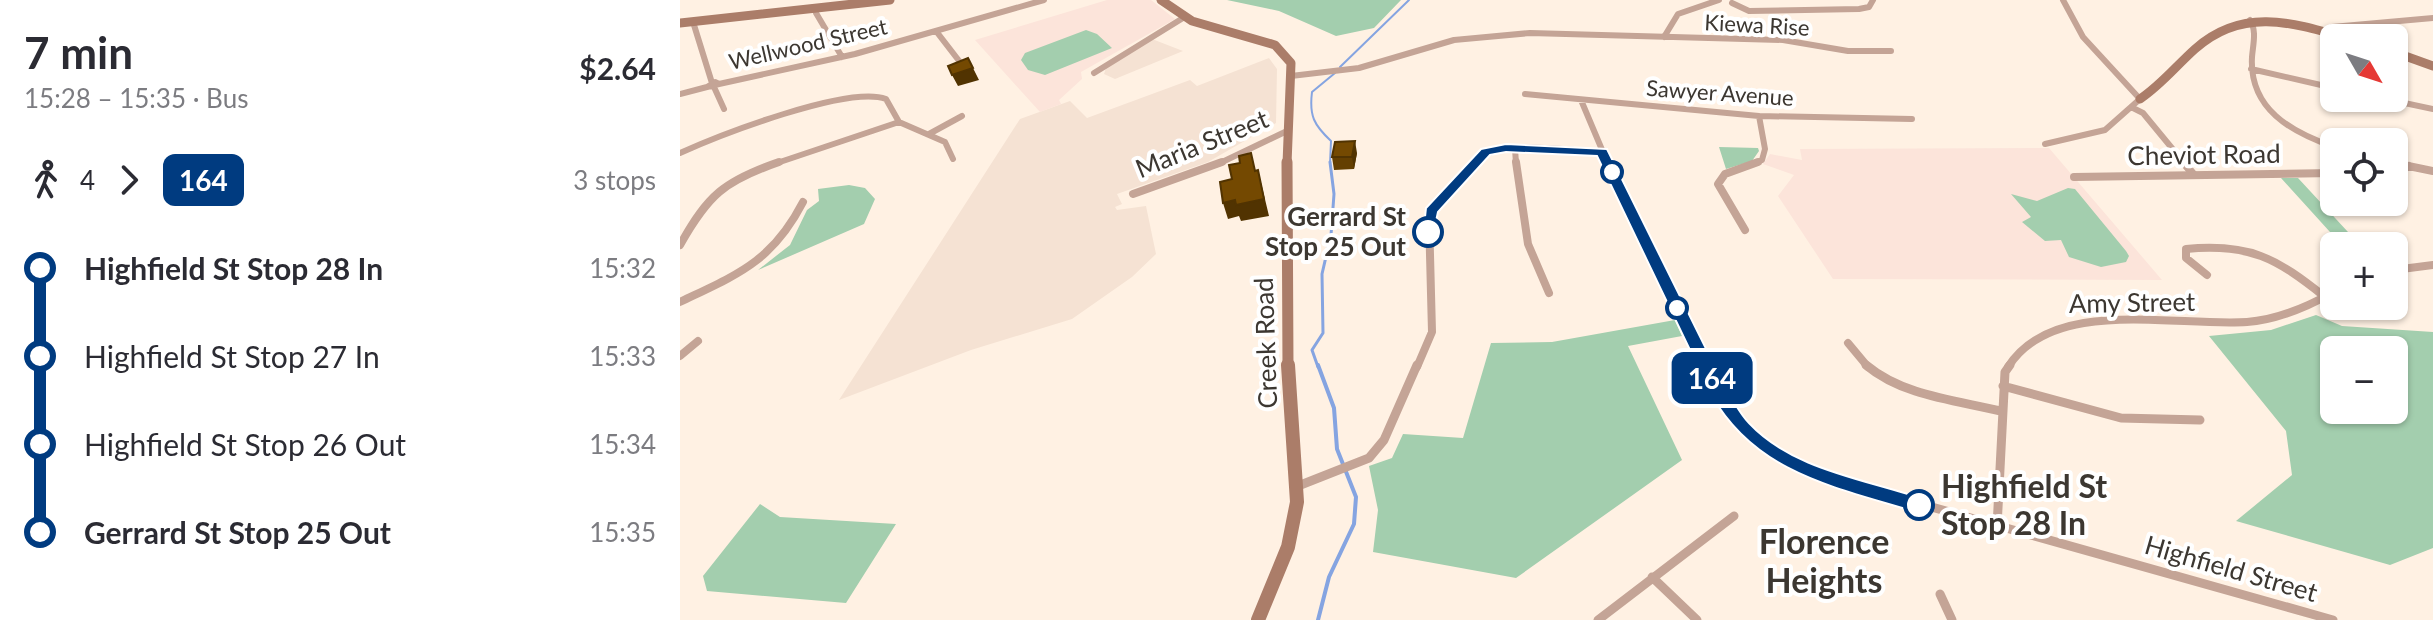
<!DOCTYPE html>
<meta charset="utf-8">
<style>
body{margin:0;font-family:Lato,sans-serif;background:#f2f2f3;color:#2b2b33;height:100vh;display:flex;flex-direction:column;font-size:30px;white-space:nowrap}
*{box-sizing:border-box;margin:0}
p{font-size:26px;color:#7c7c81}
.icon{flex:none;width:44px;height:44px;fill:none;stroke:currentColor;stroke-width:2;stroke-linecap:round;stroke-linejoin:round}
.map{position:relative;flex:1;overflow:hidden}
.side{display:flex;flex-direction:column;background:#fff;width:680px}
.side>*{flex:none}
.badge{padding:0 16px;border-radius:12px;font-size:28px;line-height:52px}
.needle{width:52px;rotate:129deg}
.fabs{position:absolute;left:1640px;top:24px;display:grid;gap:16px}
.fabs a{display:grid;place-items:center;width:88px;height:88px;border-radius:12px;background:#fff;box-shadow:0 2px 6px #0004;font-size:40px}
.map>.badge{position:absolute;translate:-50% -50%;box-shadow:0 0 0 4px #fff}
.legs{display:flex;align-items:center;gap:12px;height:88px;padding:0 24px;font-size:26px}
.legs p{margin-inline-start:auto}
.overview{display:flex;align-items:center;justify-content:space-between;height:136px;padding:0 24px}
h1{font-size:44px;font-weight:700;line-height:60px}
ul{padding:0 24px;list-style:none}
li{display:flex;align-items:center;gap:28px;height:88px;font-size:30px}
li i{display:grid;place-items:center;width:12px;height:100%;margin:0 10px;background:currentColor}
li i::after{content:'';width:20px;height:20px;margin:-10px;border:6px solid;border-radius:50%;background:#fff}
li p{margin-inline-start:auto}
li:first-child i{background:linear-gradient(#0000 50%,currentColor 0)}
li:last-child i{background:linear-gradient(currentColor 50%,#0000 0)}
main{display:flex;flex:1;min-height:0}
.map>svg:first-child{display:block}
</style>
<main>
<section class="side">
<div class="overview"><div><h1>7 min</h1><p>15:28 – 15:35 · Bus</p></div><b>$2.64</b></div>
<div class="legs"><svg class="icon" aria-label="walk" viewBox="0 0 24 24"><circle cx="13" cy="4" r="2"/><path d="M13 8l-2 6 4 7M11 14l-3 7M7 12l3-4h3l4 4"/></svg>4<svg class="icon" aria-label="forward" viewBox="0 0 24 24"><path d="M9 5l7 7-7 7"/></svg><b class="badge" style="background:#003b80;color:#fff">164</b><p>3 stops</p></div>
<ul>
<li><i style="color:#003b80"></i><b>Highfield St Stop 28 In</b><p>15:32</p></li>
<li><i style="color:#003b80"></i><span>Highfield St Stop 27 In</span><p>15:33</p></li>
<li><i style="color:#003b80"></i><span>Highfield St Stop 26 Out</span><p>15:34</p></li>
<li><i style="color:#003b80"></i><b>Gerrard St Stop 25 Out</b><p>15:35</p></li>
</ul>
</section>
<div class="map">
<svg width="1753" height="620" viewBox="0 0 1753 620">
<rect width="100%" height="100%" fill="#fff1e3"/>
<path fill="#f5e2d3" d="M472,39l31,12 -68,28 -11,-5 2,-6z
M589,58l8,11 -1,54 -68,39 -91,32 5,10 -7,3 2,3 29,-4 10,48 -24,23 -60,42 -101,31 -132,50 181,-281 50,-18 17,17 103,-38 7,6z"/>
<path fill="#fce4da" d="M427,0h44l24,19 -94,53 1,7 -23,21 2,4 -21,8 -65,-72z
M1369,148l113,132 -329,-1 -55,-83 16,-21 -31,-11 7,-10 32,6 -2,-11z"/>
<path fill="#a3ceae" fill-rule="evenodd" d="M547,0h174l-27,28 -38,8 -57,-25z
M406,30l11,4 15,14 -67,27 -17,-5 -7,-10 4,-7z
M1039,147l39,1 1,3 -7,10 -26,8z
M1601,178h17l50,54h-18z
M169,185l16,3 10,11 -11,25 -106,46 32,-25 17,-35 12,-9 -1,-12z
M1388,188l7,1 51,62 3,5 -3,6 -25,5 -32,-10 -8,-17 -16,1 -23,-19 9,-5 -20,-23 26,7z
M1636,315l26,11 91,6v216l-43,17 -154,-44 56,-46 -6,-44 -77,-95 62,-6zM1654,350h60v60h-60z
M995,320l7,16 -54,10 54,114 -166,118 -143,-26 5,-42 -9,-44 23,-8 11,-24 60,4 28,-95 61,-1z
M80,504l20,13 116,7 -50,79 -139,-12 -4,-15z"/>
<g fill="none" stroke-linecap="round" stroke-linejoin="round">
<path stroke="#85a4e1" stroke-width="2" d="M660,67l69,-67
M650,164l1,-23c-17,-16 -22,-25 -19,-49l23,-19"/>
<path stroke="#85a4e1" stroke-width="3" d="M638,367l-6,-17 11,-17 -1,-59 9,-39 3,-41 -4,-32"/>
<path stroke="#85a4e1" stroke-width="4" d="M638,365l16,43 3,41 19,48 -2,27 -25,53 -11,43"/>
<path stroke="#c4a496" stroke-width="6" d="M1052,3l17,8 110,-2 10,-2 4,-7
M137,7l-1,6 26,44
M1570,20c7,11 3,24 2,37 -3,52 39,75 82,90
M16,21l-2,4 18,58
M256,31l27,35
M1646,32l6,-5 101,-9
M984,37l14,-23 41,-14
M1571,69l83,19
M414,73l89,-55
M611,76l68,-8 95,-28 76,-7 253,7 65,11h43
M35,82l4,2 -12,3z
M39,84l136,-30 189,-54
M34,87l10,22
M0,94l27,-7
M845,94l234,22 153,3
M1701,98l52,11
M901,100l27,64
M1451,107l12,6 42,51
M249,134l33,-18
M1365,144l60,-14 35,-31 -57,-62 -20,-37
M835,148l1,16
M0,153c40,-18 168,-68 206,-54l13,23 46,20 8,17
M94,164l125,-42
M538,164l69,-33
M793,164c21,-27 96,-13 129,-12
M1073,164l9,-4 3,-11 -6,-33"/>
<path stroke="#c4a496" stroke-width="8" d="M836,162l12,82 21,49
M927,162l100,205
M1503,162l11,13
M1714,163l39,8
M1714,172l15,-6
M1394,177l260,-4
M453,194l89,-32
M1065,230l-27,-46 7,-10 33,-12
M1668,241l33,1
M0,245c28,-50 44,-64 99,-83
M1714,270l39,-5
M1527,275l-21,-17v-9c64,-6 90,9 139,48
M0,302c58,-28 92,-40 123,-100
M1168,343l20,24
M0,356l18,-15
M737,367l15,-35 -3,-116 45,-54
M1328,367c45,-71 167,-40 239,-45 31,-2 60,-15 87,-30"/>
<path stroke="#c4a496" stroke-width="9" d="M1026,365c26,54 57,85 112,110l515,145
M1186,365c37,31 89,35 135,46
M1323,386l118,32 79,2
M618,486l71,-28 15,-18 33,-75
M1317,527l8,-155 5,-7
M972,577l45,43
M1260,594l12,26
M918,620l136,-104"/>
<path stroke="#ab7d69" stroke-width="9" d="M481,0l31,21 83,24 16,18 -4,101
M0,23l210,-23
M1714,52l39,14
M1460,99c21,-14 36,-33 55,-50 47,-42 96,-27 151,-11"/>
<path stroke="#ab7d69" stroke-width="11" d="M607,162l1,205"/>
<path stroke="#ab7d69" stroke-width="14" d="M578,620l30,-73 9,-45 -9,-137"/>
</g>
<path fill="#643f01" d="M677,153l-3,16 -20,1 -2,-13z"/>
<path fill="#513301" d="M293,68l6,12 -21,6 -6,-11z
M675,141l2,12 -3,16 -2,-12z
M578,170l11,46 -28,5 -2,-5 -11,3 -5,-16 12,-3z"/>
<path fill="#744901" stroke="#513301" stroke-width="2" d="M288,58l5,10 -21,7 -4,-9z
M675,141l-3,16h-20l3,-15z
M571,153l4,18 3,-1 6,29 -28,6 -1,-5 -12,3 -3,-21 12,-3 -3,-14 11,-2 -1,-7z"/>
<path fill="#003b80" stroke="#fff" stroke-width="2" d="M826,144l101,5 121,244c7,10 13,22 21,30 45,48 118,56 177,77v11l-7,2c-80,-25 -162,-38 -207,-117l-115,-240 -91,-4 -16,3 -52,57 -5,23h-10l3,-27 55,-59z"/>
<g fill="#fff" stroke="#003b80" stroke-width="4">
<circle cx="932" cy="172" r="10"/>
<circle cx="748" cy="232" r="14"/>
<circle cx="997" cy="308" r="10"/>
<circle cx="1239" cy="505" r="14"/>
</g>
<g text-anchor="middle" stroke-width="8" stroke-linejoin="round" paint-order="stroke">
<g font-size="22" fill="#3c3731" stroke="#fff">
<text transform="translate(1077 25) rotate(3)" y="8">Kiewa Rise</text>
<text transform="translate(128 44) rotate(-13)" y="8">Wellwood Street</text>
<text transform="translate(1040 93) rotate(4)" y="8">Sawyer Avenue</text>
</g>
<g font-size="26" fill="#3c3731" stroke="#fff">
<text transform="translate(522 144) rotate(-22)" y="9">Maria Street</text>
<text transform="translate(1524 155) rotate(-1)" y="9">Cheviot Road</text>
<text transform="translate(1452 303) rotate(-1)" y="9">Amy Street</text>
<text transform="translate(586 343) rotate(-92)" y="9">Creek Road</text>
<text transform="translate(1551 569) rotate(16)" y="9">Highfield Street</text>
</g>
<g font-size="26" font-weight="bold" fill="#3c3731" stroke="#fff" text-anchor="end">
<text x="726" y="226">Gerrard St<tspan x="726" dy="30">Stop 25 Out</tspan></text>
</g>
<g font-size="32" font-weight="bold" fill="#3c3731" stroke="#fff" text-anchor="start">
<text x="1261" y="498">Highfield St<tspan x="1261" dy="37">Stop 28 In</tspan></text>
</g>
<g font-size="34" font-weight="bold" fill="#3c3731" stroke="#fff">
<text x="1144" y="554">Florence<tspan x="1144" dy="39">Heights</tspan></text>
</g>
</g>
</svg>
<div class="fabs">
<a><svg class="needle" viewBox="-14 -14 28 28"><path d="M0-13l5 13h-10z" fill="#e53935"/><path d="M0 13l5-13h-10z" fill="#7c7c81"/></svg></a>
<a><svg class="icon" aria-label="locate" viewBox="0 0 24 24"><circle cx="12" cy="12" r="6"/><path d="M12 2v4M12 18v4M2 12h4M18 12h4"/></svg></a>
<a>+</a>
<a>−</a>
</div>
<b class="badge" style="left:1032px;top:378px;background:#003b80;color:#fff">164</b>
</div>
</main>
